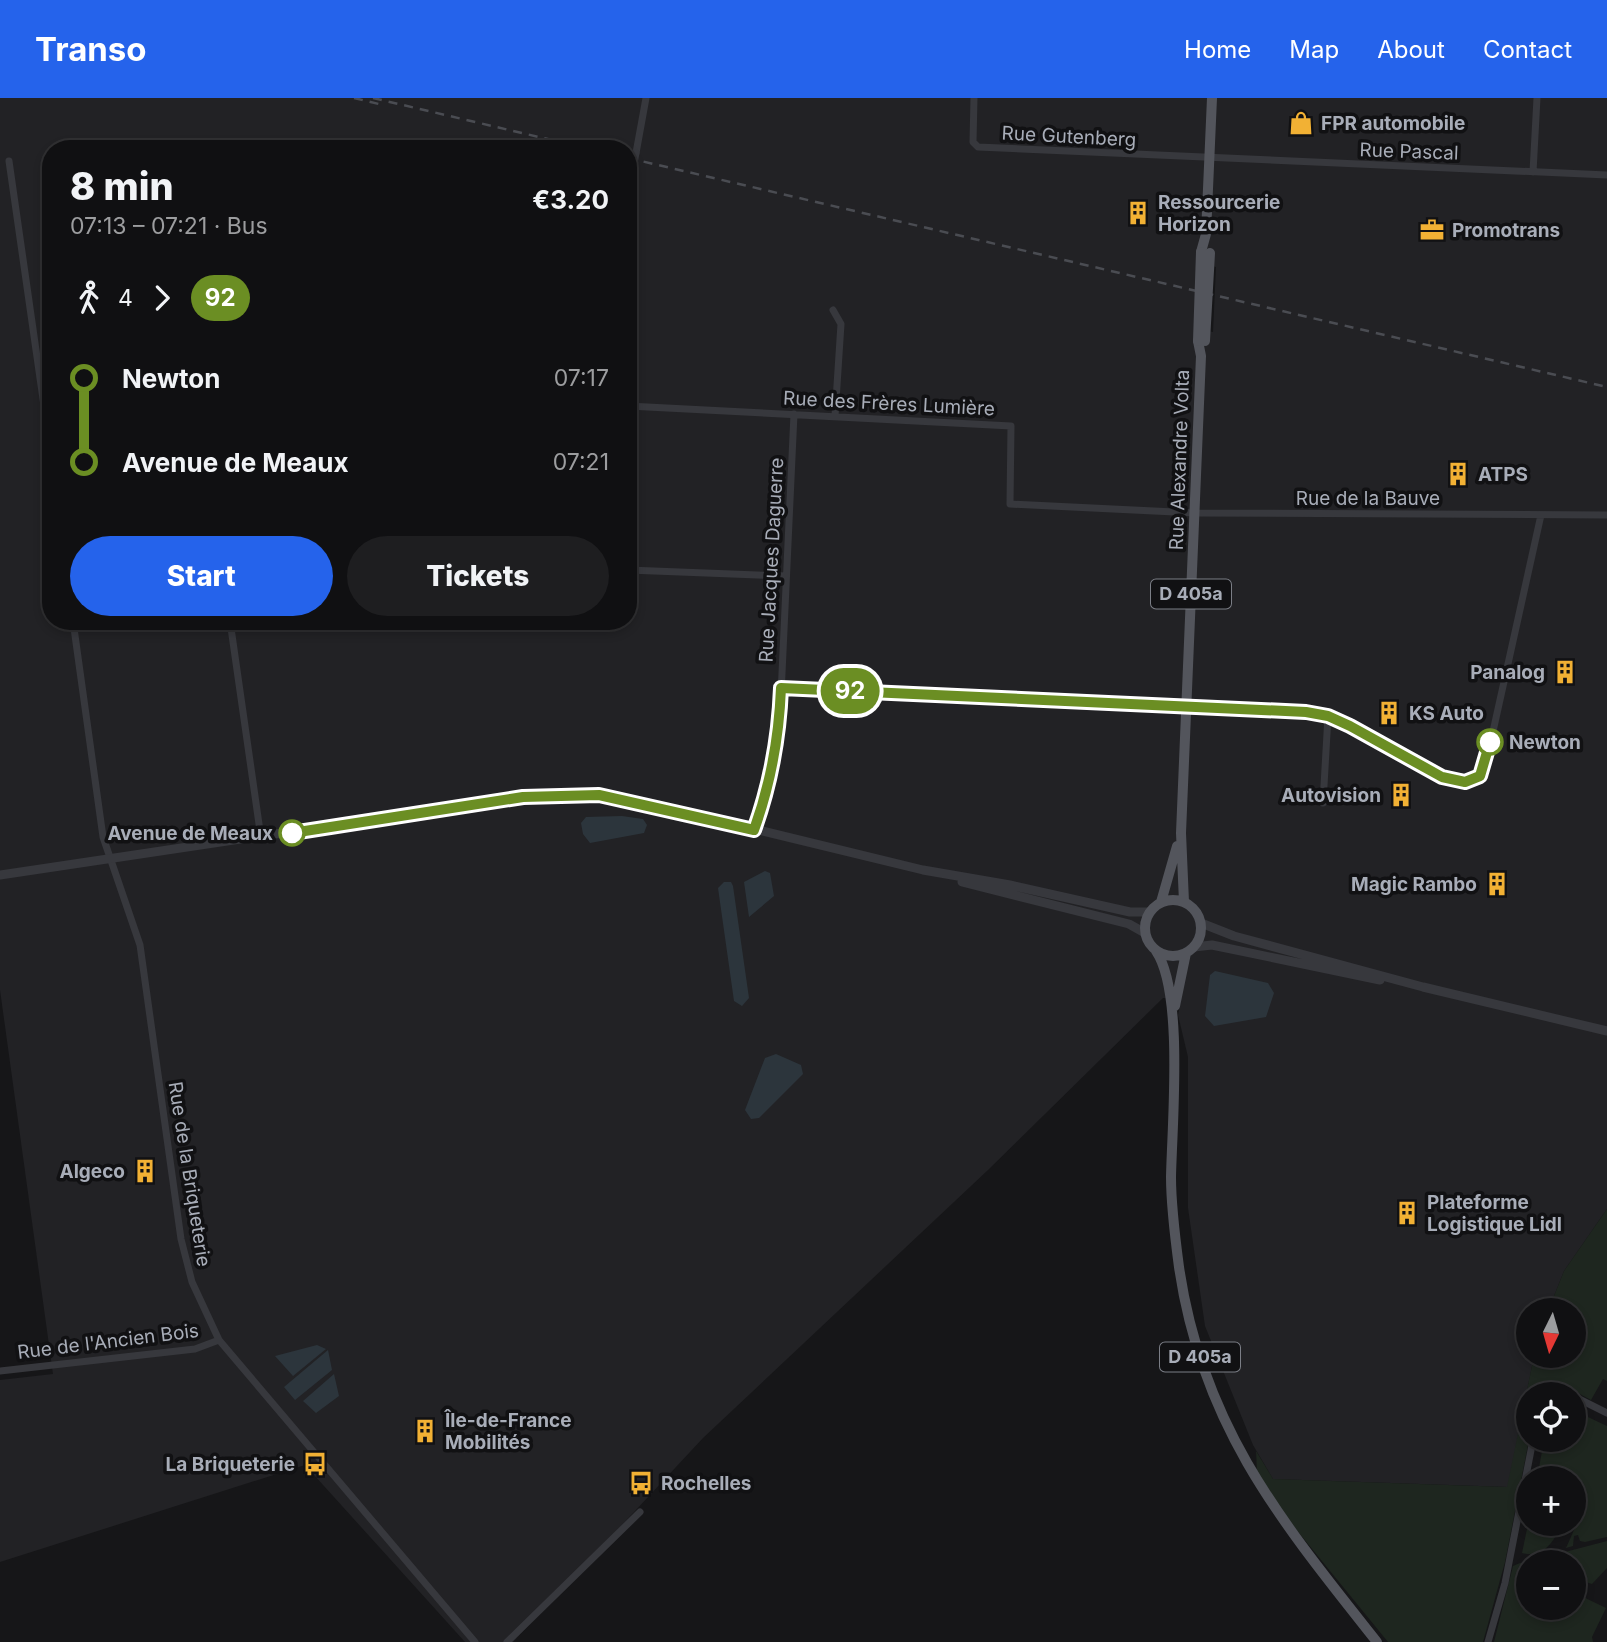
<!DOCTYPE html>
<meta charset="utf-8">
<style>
body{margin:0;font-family:Inter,sans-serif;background:#1e1e20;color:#f1f3f6;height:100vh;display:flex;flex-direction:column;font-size:26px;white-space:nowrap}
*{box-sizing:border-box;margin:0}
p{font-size:23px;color:#9c9d9f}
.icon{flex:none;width:38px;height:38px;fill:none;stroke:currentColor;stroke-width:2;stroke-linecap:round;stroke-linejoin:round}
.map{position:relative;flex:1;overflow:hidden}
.drawer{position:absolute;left:42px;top:42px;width:595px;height:490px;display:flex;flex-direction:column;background:#101012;border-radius:28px;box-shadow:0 4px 10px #0003,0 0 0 2px #303032}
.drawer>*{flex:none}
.badge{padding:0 14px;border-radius:23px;font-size:24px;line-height:46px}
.needle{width:46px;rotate:185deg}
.tools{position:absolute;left:1516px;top:1200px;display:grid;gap:14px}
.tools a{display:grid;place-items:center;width:70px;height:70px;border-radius:50%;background:#101012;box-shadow:0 4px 10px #0003,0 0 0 2px #303032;font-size:35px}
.map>.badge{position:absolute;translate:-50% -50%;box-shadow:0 0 0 4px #fff}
.legs{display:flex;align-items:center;gap:10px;height:77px;padding:0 28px;font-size:23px}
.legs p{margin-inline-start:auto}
.headline{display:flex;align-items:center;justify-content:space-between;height:119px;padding:0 28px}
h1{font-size:38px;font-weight:800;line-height:52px}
.action{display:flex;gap:14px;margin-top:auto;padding:14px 28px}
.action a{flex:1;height:80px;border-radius:42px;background:#2563eb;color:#fff;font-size:28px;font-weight:800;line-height:80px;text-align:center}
.action a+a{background:#1e1e20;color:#f1f3f6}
ul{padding:0 28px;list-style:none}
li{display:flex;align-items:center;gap:24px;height:84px;font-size:26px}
li i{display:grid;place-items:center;width:10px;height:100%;margin:0 9px;background:currentColor}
li i::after{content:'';width:18px;height:18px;margin:-9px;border:5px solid;border-radius:50%;background:#101012}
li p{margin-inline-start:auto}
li:first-child i{background:linear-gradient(#0000 50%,currentColor 0)}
li:last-child i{background:linear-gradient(currentColor 50%,#0000 0)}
header{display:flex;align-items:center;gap:42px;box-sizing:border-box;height:98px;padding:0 35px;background:#2563eb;color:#fff}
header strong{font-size:33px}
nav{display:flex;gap:38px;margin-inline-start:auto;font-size:24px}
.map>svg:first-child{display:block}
</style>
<header>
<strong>Transo</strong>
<nav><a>Home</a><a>Map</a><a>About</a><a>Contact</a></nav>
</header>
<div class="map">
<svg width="1607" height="1544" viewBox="0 0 1607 1544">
<rect width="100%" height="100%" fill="#161618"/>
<path fill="#222225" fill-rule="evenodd" d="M0,0h1607v1111l-43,62 -16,40h-20v45h6l-26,131 -235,-8 -20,-34 -48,-119 -17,-118v-151l-10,-42 3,-16 -18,-1 -175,172 -285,268 -190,204h-48l-160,-177 -305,97v-182l53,-6 -53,-384zM51,51h577v472h-577zM1197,165l19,4 -3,65 -19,-4z"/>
<path fill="#1e261f" d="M1607,1111v172l-4,-2 -12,21c-16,-8 -39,-27 -53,-5h-10l1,45 -24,122 -22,80h-95l-102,-125 -29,-45 -1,-21 17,28 234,8 27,-131h39v-45h-25l16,-40z
M1573,1312l34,16v111l-22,5 -5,-1 -2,-6 -4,1 -1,10 -7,2 20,-45 -10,-5 -3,5v-24h-36l7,-39h29z
M1528,1426h34c-9,18 -17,34 -40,29z
M1607,1443v27l-15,16 -19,-6v-15l-34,-1 3,-4z
M1520,1465h8v45h45v-16l33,16 -14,29 1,5h-99l19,-76z"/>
<path fill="#2c353c" d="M622,718l21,3 4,6 -3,8 -54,10 -7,-9 -2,-11 5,-6z
M765,773l5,2 4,23 -25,21 -5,-35z
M724,784h7l2,4 16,112 -7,8 -8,-5 -16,-113z
M1215,873l53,12 6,10 -8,24 -52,9 -9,-10 5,-41z
M776,956l25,11 2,9 -44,44 -8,1 -6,-9 20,-52z
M317,1247l9,4 -33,27 -18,-20z
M328,1252l4,20 -37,30 -11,-13z
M334,1276l5,22 -23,17 -13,-12z"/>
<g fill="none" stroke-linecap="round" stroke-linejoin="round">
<path stroke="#37383d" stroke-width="7" d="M974,0l-1,44 5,5 629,28
M636,55l10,-55
M9,63l42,294
M1533,74l4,-74
M628,89l5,-17
M833,212l8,14 -6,92
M628,308l383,20 -1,78 185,9 412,2
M628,472l158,6
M73,523l30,216 37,108 41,294 11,43 27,58 256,302
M230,523l31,217
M781,590l525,24 22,4 22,10 92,51 23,5 15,-6 6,-13 55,-248
M1323,705l5,-87
M754,732l10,-29 15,-63 15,-324
M0,1273l195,-22 24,-9
M1545,1297l10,-5 15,5
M1573,1298l34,17
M507,1544l133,-130
M1488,1544l17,-59 28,-143"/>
<path stroke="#37383d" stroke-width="9" d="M0,777l523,-78 76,-2 73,14 251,61 87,15 120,27h19
M962,784l167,42 16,9
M1201,825l33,13 189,51 184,44
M1194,849l18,-2 168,35"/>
<path stroke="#53555c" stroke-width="10" d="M1201,154l5,-18 6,-136
M1145 830a28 28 0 1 1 56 0a28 28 0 1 1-56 0Z
M1161,804l16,-56
M1184,804l-3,-69 20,-477 -3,-15
M1156,853c28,41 16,173 15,226 0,29 4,60 8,90 23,159 102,254 198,375
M1175,908l11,-53"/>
<path stroke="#4a4c52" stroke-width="2.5" stroke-dasharray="9 7" stroke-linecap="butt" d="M354,0l29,7
M373,0l217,51
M628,60l979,229"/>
<path stroke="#37383d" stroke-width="7" d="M633,72l3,-17"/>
<path stroke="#53555c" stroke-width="10" d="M1198,243l3,-89
M1205,243l5,-88"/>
</g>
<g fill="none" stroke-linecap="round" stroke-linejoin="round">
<g stroke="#fff" stroke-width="16">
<path id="line-1" d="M292,735l231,-36 76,-2 155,35c17,-47 25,-92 27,-142l525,24 22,4 22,10 92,51 23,5 15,-6 10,-34"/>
</g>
<use href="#line-1" stroke="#6b8e23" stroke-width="10"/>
</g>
<defs>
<g id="shop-bare" transform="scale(1.89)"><path d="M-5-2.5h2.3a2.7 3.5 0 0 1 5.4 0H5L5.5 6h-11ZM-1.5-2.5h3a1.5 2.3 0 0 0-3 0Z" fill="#f2b134" stroke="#111113" stroke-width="2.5" paint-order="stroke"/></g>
<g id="building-bare" transform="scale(1.89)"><path d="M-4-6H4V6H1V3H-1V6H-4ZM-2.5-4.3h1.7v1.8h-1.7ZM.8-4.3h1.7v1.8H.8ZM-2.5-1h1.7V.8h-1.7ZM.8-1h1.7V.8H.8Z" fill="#f2b134" stroke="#111113" stroke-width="2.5" paint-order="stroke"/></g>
<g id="office-bare" transform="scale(1.89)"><path d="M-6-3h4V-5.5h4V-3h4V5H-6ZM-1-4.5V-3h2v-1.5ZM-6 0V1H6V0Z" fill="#f2b134" stroke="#111113" stroke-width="2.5" paint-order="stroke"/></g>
<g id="bus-bare" transform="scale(1.89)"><path d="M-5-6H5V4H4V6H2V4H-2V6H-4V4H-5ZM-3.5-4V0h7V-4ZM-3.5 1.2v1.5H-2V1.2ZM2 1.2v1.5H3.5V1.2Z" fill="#f2b134" stroke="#111113" stroke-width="2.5" paint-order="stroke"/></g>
</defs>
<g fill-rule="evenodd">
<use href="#shop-bare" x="1301" y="25"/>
<use href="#building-bare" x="1138" y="115"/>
<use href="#office-bare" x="1432" y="132"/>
<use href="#building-bare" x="1458" y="376"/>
<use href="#building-bare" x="1565" y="574"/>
<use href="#building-bare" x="1389" y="615"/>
<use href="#building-bare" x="1401" y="697"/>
<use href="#building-bare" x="1497" y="786"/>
<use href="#building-bare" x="145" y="1073"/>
<use href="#building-bare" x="1407" y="1115"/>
<use href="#building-bare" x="425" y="1333"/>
<use href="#bus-bare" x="315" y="1366"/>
<use href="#bus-bare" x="641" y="1385"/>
</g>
<g fill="#fff" stroke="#6b8e23" stroke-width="3.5">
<circle cx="1490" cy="644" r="12"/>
<circle cx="292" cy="735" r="12"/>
</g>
<g text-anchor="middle" stroke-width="7" stroke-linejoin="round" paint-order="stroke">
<g fill="#111113" stroke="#7b7e86" stroke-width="2">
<rect x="1151" y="481.5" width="80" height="29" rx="5"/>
<rect x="1160" y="1244.5" width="80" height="29" rx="5"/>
</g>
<g font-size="18" font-weight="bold" fill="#a8adb8">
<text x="1191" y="502">D 405a</text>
<text x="1200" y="1265">D 405a</text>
</g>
<g font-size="19" font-weight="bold" fill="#a8adb8" stroke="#111113" text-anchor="start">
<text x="1321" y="32">FPR automobile</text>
<text x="1158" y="111">Ressourcerie<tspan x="1158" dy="22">Horizon</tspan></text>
<text x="1452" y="139">Promotrans</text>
<text x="1478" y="383">ATPS</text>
<text x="1545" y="581" text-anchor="end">Panalog</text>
<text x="1409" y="622">KS Auto</text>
<text x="1381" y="704" text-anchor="end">Autovision</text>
<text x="1477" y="793" text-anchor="end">Magic Rambo</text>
<text x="125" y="1080" text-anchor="end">Algeco</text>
<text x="1427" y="1111">Plateforme<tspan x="1427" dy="22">Logistique Lidl</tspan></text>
<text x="445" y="1329">Île-de-France<tspan x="445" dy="22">Mobilités</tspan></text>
<text x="295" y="1373" text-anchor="end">La Briqueterie</text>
<text x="661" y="1392">Rochelles</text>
</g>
<g font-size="19" fill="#a8adb8" stroke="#111113">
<text transform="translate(1069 38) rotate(3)" y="7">Rue Gutenberg</text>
<text transform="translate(1409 53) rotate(2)" y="7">Rue Pascal</text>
<text transform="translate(889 305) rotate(3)" y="7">Rue des Frères Lumière</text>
<text transform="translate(1179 362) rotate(-88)" y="7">Rue Alexandre Volta</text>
<text x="1368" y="407">Rue de la Bauve</text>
<text transform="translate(771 462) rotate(-87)" y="7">Rue Jacques Daguerre</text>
<text transform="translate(190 1076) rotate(81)" y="7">Rue de la Briqueterie</text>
<text transform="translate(108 1243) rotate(-7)" y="7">Rue de l'Ancien Bois</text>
</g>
<g font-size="19" font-weight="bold" fill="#a8adb8" stroke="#111113" text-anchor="start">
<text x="1509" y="651">Newton</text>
<text x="273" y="742" text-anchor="end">Avenue de Meaux</text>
</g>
</g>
</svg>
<div class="tools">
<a><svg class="needle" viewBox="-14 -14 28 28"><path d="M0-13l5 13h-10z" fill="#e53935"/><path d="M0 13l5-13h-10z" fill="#9c9d9f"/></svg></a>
<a><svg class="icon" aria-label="locate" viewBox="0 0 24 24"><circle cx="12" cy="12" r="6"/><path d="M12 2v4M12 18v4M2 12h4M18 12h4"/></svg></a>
<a>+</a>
<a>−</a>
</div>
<b class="badge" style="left:850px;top:593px;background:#6b8e23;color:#fff">92</b>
<section class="drawer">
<div class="headline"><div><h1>8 min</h1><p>07:13 – 07:21 · Bus</p></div><b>€3.20</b></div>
<div class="legs"><svg class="icon" aria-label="walk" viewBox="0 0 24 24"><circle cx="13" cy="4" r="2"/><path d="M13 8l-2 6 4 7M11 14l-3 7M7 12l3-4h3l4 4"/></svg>4<svg class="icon" aria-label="forward" viewBox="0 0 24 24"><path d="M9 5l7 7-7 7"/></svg><b class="badge" style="background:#6b8e23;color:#fff">92</b></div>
<ul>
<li><i style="color:#6b8e23"></i><b>Newton</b><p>07:17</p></li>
<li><i style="color:#6b8e23"></i><b>Avenue de Meaux</b><p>07:21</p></li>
</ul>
<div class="action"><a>Start</a><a>Tickets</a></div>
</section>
</div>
